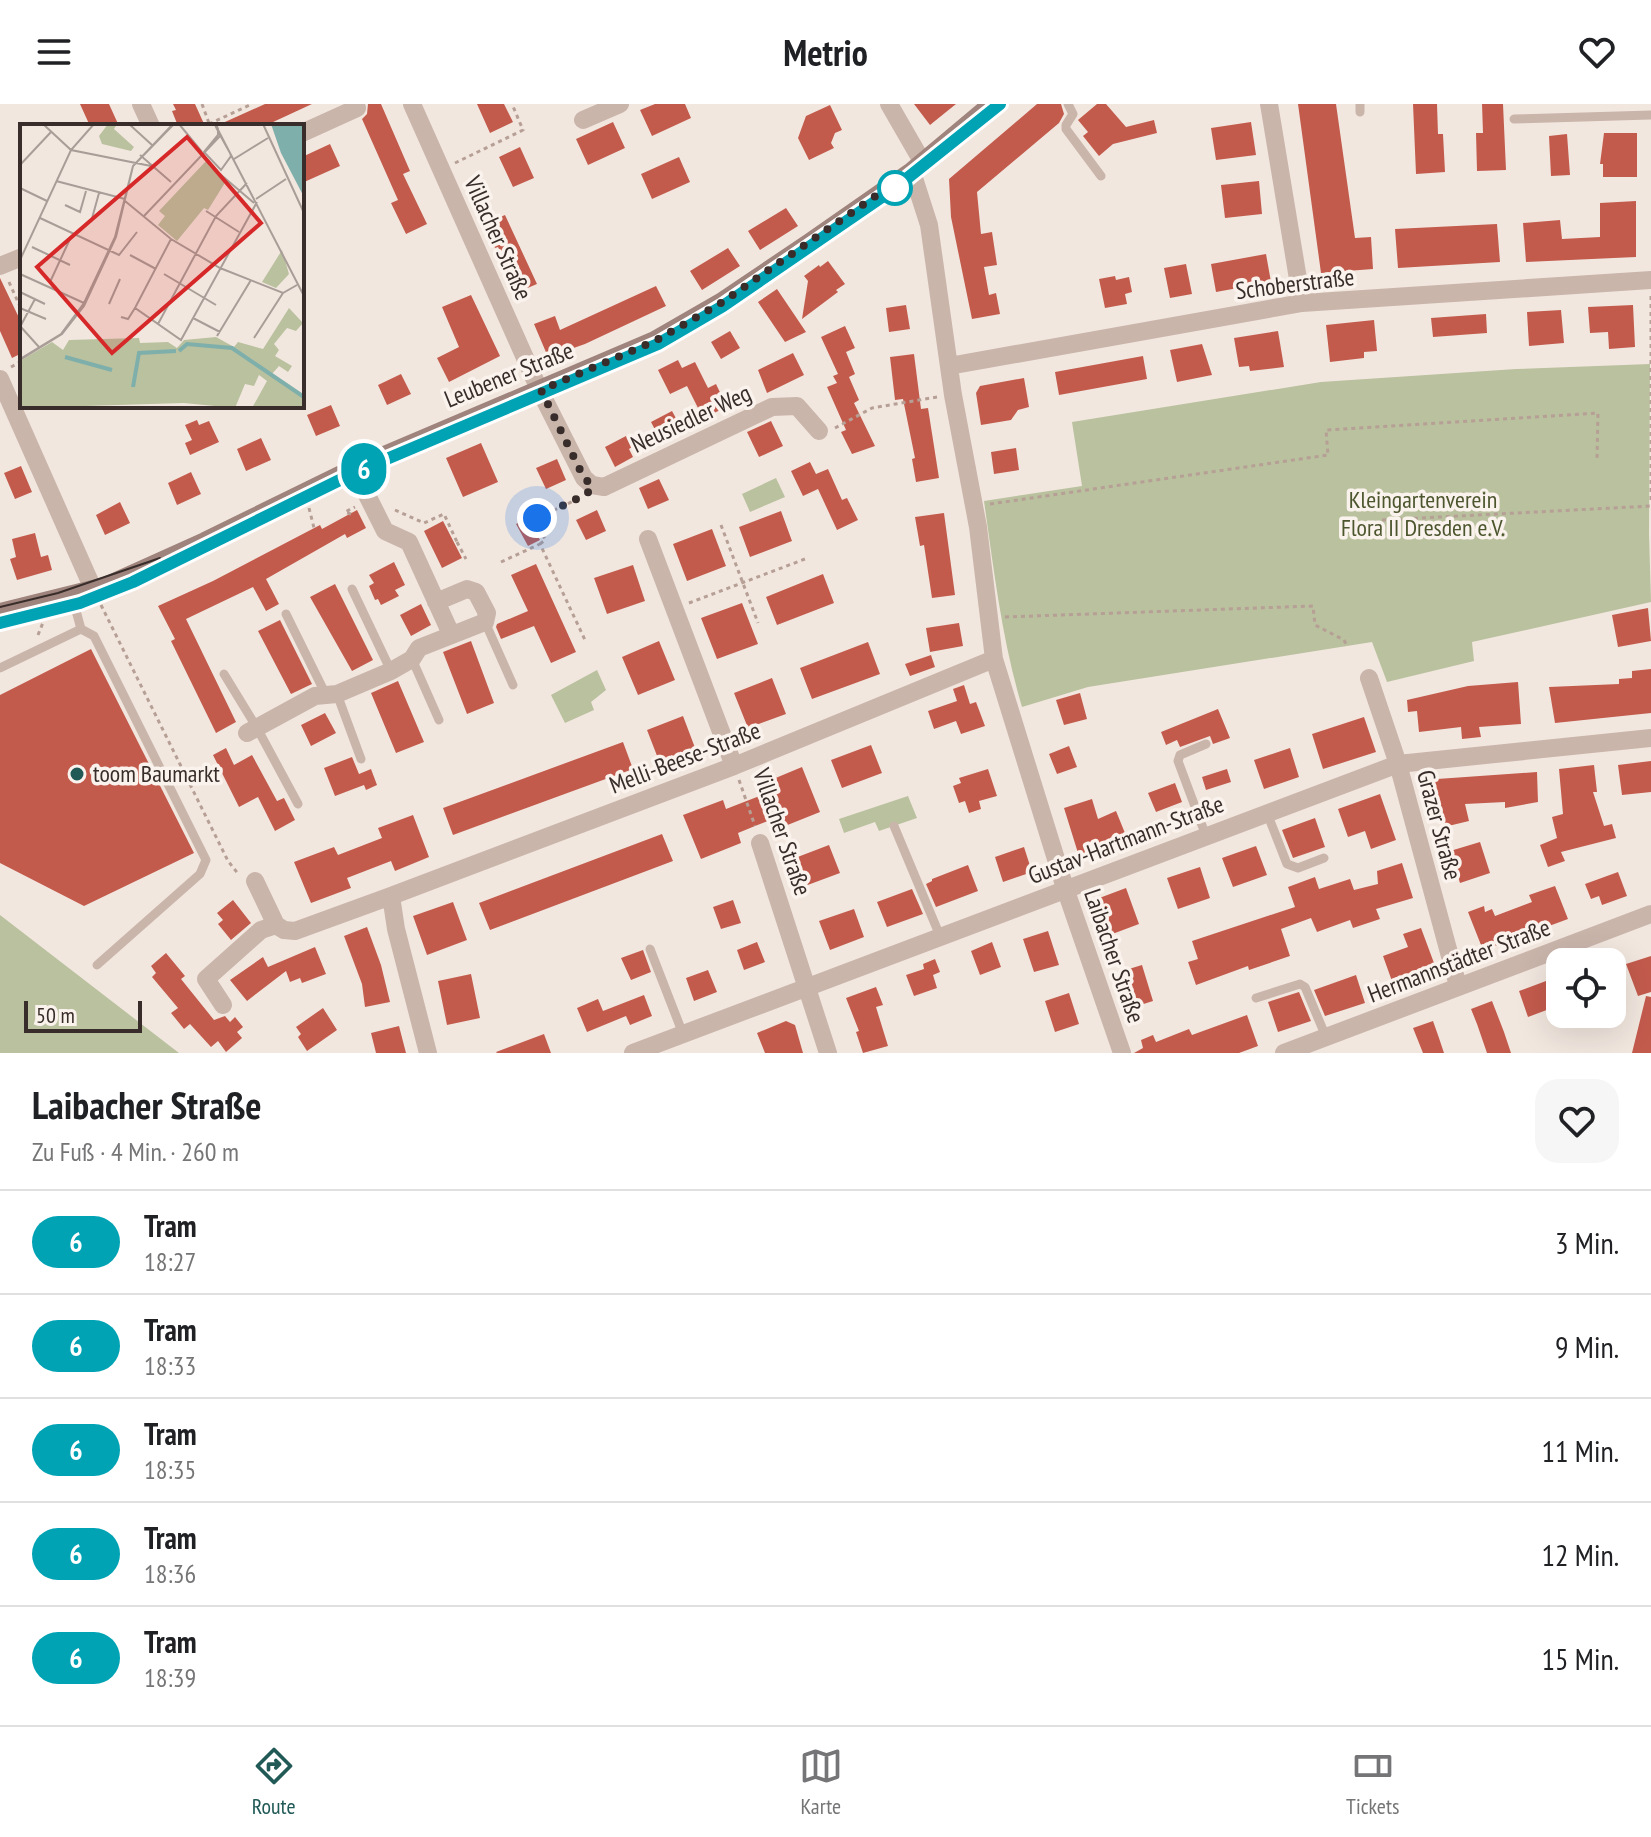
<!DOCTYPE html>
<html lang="de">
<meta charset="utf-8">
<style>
body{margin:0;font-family:"PT Sans Narrow",sans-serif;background:#f6f6f6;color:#202124;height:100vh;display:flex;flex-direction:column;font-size:30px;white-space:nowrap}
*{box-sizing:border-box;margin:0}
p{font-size:26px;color:#757577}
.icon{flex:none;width:44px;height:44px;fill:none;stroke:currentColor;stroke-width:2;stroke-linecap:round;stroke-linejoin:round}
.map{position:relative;height:949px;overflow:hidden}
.details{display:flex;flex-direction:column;background:#fff;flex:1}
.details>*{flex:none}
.badge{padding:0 16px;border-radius:26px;font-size:28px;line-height:52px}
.tools{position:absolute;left:1546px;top:844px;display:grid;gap:16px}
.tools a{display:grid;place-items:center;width:80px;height:80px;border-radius:16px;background:#fff;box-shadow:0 8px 32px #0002;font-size:40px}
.scale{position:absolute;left:24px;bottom:20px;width:118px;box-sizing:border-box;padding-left:8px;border:4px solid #382d2a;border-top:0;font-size:22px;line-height:28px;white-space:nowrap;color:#382d2a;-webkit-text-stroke:6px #faf2ec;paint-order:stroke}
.you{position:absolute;width:40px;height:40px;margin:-20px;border:6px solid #fff;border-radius:50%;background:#1a73e8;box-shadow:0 0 0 12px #1a73e833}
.map>.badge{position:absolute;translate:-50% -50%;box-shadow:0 0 0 4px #fff}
.round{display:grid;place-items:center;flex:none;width:84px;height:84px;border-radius:24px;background:#f6f6f6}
.headline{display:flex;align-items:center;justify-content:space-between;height:136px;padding:0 32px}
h1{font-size:38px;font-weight:600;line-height:60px}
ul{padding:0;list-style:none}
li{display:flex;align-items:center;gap:24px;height:104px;padding:0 32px;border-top:2px solid #e0e0e0}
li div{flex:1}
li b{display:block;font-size:30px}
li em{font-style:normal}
li .badge{min-width:88px;font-weight:700;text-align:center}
header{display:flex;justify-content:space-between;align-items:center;height:104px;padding:0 32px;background:#fff;font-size:36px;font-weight:600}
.menu{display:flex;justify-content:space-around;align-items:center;height:112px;border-top:2px solid #e0e0e0;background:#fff;font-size:22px;color:#757577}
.menu a{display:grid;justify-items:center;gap:4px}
.menu .on{color:#205956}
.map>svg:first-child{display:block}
</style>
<header><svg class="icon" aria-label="menu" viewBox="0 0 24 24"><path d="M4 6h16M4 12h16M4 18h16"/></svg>Metrio<svg class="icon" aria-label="heart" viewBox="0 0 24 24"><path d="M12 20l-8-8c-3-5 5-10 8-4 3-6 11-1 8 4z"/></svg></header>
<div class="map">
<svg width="1651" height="949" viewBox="0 0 1651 949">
<rect width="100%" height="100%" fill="#f2e7df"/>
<path fill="#bac19f" d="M1650,260l-1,169 2,69 -179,40 2,19 -87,21 -15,-40 -284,45 -66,20c-20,-67 -28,-136 -38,-206l98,-15 -10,-64 249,-40 195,-13z
M776,374l9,19 -35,15 -8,-18z
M597,566l9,20 -15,12 3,8 -29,13 -14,-28z
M908,692l9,22 -38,13 -4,-9 -31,11 -5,-14z
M0,811l179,138h-179z"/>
<path fill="#c35b4d" d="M80,0h29l10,22h-29z
M173,0h22l10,22h-27l-6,-15 4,-1z
M265,0h47l-41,19 1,3h-56z
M368,0h13l29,67 -7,3 24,50 -21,10 -15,-31 7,-3 -36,-81 5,-5z
M477,0h27l9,18 -23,11z
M655,0h30l6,14 -39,18 -12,-26z
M914,0h42l-26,21z
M1037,0h24l3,10 -5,9 -82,69 4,42 11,-2 5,33 -13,2 5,28 7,-2 4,21 -28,5 -21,-102 -2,-38z
M1097,0h9l20,23 28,-7 3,13 -44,11 -14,12 -16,-20 5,-4 -10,-12z
M1298,0h38l19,134 16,-1 2,32 -52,4z
M1413,0h24l1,30h5l2,38 -29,2z
M1482,0h21l3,66 -29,1 -1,-38h7z
M830,1l12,25 -7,3 -4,10 3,5 -25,12 -11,-22 8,-22z
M613,18l12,26 -37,17 -12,-26z
M1251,18l5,33 -40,5 -5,-32z
M1604,29h33v44h-34v-13h-3z
M1567,30l3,41 -19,1 -2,-40z
M330,40l10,22 -38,17v-26z
M520,43l14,31 -21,9 -14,-30z
M679,53l11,25 -38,17 -11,-25z
M1259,77l3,33 -37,4 -4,-33z
M1636,97v56l-110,5 -3,-39 37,-3 2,19 38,-2v-34z
M786,104l12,18 -38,24 -12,-19z
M505,111l32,69 -19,8 -20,-45 -3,1 -11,-24z
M1497,120l3,38 -102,6 -3,-39z
M728,144l12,18 -38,24 -12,-19z
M1266,150l5,28 -55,10 -5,-28z
M828,157l17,23 -9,6 2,2 -36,27 6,-38 -4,-5 15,-11 1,2z
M1186,160l6,30 -22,4 -6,-30z
M1115,172l1,4 13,-3 3,15 -7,2 2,10 -22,4 -6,-29z
M0,174l22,46v29l-10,5 -12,-27z
M656,182l10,20 -81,38 -37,13 -14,-33 21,-8 5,14z
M777,185l29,43 -21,10 -27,-40z
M471,191l29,61 -51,26 -12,-24 22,-11 -17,-40z
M906,201l4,24 -21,3 -3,-24z
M1633,201l2,42 -26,2 -1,-17 -18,1 -2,-26z
M1561,206l3,33 -35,3 -2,-34z
M1486,210l1,19 -54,4 -2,-19z
M1374,216l3,31 -13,1v6l-34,4 -4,-37z
M845,222l10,22 -9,4 9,22 -6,3 10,23 -5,3 21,43 -23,8 -11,-22 5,-2 -19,-43 10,-4 -4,-7 5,-2 -17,-37z
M730,227l10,17 -19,11 -10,-17z
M1278,227l6,36 -34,4 -1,-5 -10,1 -5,-29z
M1202,240l10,31 -35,7 -7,-32z
M793,249l11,22 -37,18 -9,-23z
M914,250l7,55 7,-1 11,70 -23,4 -4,-23 3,-1 -12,-59 -8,1 -5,-43z
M1143,252l4,23 -88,16 -4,-23z
M678,256l4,8 13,-6 13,26 8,-4 11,23 -24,11 -16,-32 -17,8 -12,-24z
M401,270l10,20 -24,11 -9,-20z
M1024,274l5,29 -11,3 -7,10 -30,5 -5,-32 4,-7z
M331,301l9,21 -24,10 -9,-21z
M672,307l11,20 -21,12 -11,-21z
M197,316l2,5 10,-4 10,21 -29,13 -5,-12 7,-3 -7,-15z
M771,317l12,25 -24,11 -12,-25z
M626,332l6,11 -3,2 4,8 -18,10 -10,-20z
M261,334l10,22 -25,11 -9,-22z
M481,339l17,39 -35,15 -17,-39z
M1016,344l3,22 -25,4 -3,-22z
M557,355l9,21 -20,9 -10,-21z
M810,358l6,12 12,-5 14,31 5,-2 11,22 -21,10 -19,-41 -15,7 -12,-25z
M21,362l11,26 -17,7 -11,-26z
M191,368l10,22 -24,11 -9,-22z
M659,375l10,21 -21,9 -9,-21z
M120,398l10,21 -25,12 -9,-20z
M357,406l9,18 -19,10 -2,-4 -79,45 13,25 -13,7 -13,-24 -67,32 50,103 -20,11 -45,-92 4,-2 -17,-33 55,-25 107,-56 2,4z
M597,406l9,21 -20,9 -10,-20z
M781,407l11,30 -42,16 -11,-30z
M944,409l11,82 -23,3 -8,-53 -4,1 -5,-29z
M528,414l12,22 -12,6 -12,-22z
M443,417l19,37 -20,10 -18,-37z
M712,425l14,37 -39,15 -14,-37z
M35,429l6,24 7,-2 4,15 -35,10 -7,-21 6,-2 -4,-18z
M394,458l11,23 -10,5 4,6 -18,9 -3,-6 -3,1 -6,-14 5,-3 -5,-8z
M536,460l40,88 -25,11 -17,-37 -33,13 -5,-12 1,-3 31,-13 -17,-36z
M633,461l12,36 -38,13 -13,-36z
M823,470l11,29 -57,22 -11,-28z
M335,480l38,76 -21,11 -42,-74z
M742,499l16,41 -41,15 -16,-41z
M421,500l10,21 -20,11 -11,-21z
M1648,504l3,33 -33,6 -6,-32z
M280,516l32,64 -21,10 -33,-63z
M959,519l4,23 -33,6 -4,-24z
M471,537l23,62 -27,11 -24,-62z
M659,537l16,39 -37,15 -16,-38z
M868,538l12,32 -68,25 -12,-31z
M91,545l103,204 -110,53 -84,-43v-168z
M931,551l4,12 -25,9 -5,-12z
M1651,565v44l-96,10 -6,-36 70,-3v-5l13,-1v-7z
M772,574l14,36 -38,14 -14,-35z
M398,577l26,61 -28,11 -25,-60z
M1518,578l3,42 -42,3 2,10 -19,2 -1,-12 -42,5 -2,-21 -9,1 -1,-12 61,-14z
M964,581l6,19 6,-2 9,24 -24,8 -5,-13 -22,8 -6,-18 29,-10 -4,-12z
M1080,589l7,26 -23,6 -8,-25z
M1218,605l12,29 -17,6 -3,-8 -30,11 -3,-7 -11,5 -5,-13z
M325,609l11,20 -25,13 -10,-21z
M683,612l14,37 -36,13 -14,-36z
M1364,613l12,35 -53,17 -11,-35z
M623,638l10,27 -180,66 -10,-27z
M871,641l11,28 -40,15 -11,-28z
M1069,642l8,21 -20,7 -8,-20z
M226,644l8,17 18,-10 25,46 7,-3 11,22 -20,11 -17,-34 -19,10 -26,-52z
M1290,644l9,29 -35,12 -10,-29z
M352,653l7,17 12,-5 6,16 -11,5 -2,-5 -29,11 -11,-28z
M1651,657v31l-29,3 -4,-30z
M1594,661l3,27h-4l11,34 8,-2 4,14 -55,14 4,9 -17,6 -8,-22 17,-7 -5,-21 11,-3 -4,-45z
M802,663l18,45 -35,14 -4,-10 -26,10 -17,7 3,10 -40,16 -18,-44 40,-15 3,9 44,-17 -4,-10z
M988,665l9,27 -18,5 2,8 -12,4 -4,-12 -6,2 -6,-17 8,-3 -2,-5z
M1227,665l4,13 -25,8 -4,-13z
M1537,668l1,30 -33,6v-6l-40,2 4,17 -25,6 -12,-41 5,-7z
M1175,679l7,19 -26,10 -8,-19z
M1380,690l16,46 -25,9 -6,-18 -17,6 -10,-28z
M1092,695l6,20 18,-8 11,27 -42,17 -7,-2 -14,-45z
M413,711l16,42 -34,14 -4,-10 -44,17 4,10 -40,15 -17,-41 40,-15 4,8 44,-17 -4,-10z
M1315,714l10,29 -32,11 -11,-28z
M662,730l11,27 -183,69 -11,-27z
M1480,738l10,31 -30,10 -10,-32z
M829,741l11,28 -35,13 -10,-28z
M1256,742l11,29 -34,12 -11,-29z
M1024,743l8,25 -29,10 -8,-25z
M1402,759l11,35 -37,11 4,10 -27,9 -3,-8 -33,12 -6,-14 -30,11 9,27 -41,14 -1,-4 -52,19 -8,-23 10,-3 -6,-18 103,-34 -7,-20 27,-10 4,12 31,-10 4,11 24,-6 -1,-13z
M968,761l10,26 -42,16 -10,-23 6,-3v-2z
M1200,763l10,31 -32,11 -11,-31z
M1618,768l9,24 -25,9 -3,-9 -8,3 -6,-15z
M1555,782l13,33 -81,30 -6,-4 -13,-33 16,-6 1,6 7,-3 3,7 37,-14 -3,-7z
M1126,784l13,36 -32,12 -13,-36z
M912,785l11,25 -36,13 -10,-25z
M233,796l18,23 -20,17 -13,-16 5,-4 -6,-7z
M733,796l8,23 -20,6 -8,-22z
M453,798l14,38 -40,15 -14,-39z
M854,805l10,28 -34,13 -11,-29z
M367,823l14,38 9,37 -25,5 -3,-23 -18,-48z
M1421,824l13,35 -3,7 -38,14 -10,-28 25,-9 -5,-13z
M1048,827l11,34 -25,7 -11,-33z
M757,838l8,20 -21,8 -7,-20z
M992,838l9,25 -21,8 -9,-24z
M315,843l11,27 -24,9 -2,-5 -10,4 -4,-11 -39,30 -17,-21 33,-23 5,10z
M643,846l8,22 -20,8 -10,-22z
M166,849l19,23 -4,3 33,41 11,-4 5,6 5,-5 8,10 -6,5 5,6 -16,14 -8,-11 -7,6 -21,-23 -6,5 -13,-16 7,-5 -26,-31 4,-4 -5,-7z
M1651,852v36l-13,4 -12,-32z
M935,855l5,13 -7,3 4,13 -23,8 -8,-21 18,-6 -1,-5z
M1142,861l11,36 -22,7 -12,-36z
M708,866l9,22 -23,9 -8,-23z
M471,870l9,44 -33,7 -9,-44z
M1356,871l9,28 -40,13 -11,-26z
M1554,874l6,15v12l-32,12 -9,-26z
M876,883l7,18 -7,2 12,39 -25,7 -7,-21 3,-1 -13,-33z
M1299,888l12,29 -33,11 -10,-30z
M1069,889l10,31 -24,8 -10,-31z
M644,891l8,21 -22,9 -4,-9 -39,16 -10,-24 21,-9 5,12z
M1646,892l5,1v56h-19z
M1492,897l12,31 7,21h-24l-10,-29 -6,-15z
M323,904l14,22 -30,21 -9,-14 3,-3 -5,-7z
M1247,911l11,31 -19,7h-105l9,-5 -2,-8 12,-5 3,7 33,-13 3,6z
M786,917l9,4 8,28h-38l-8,-20z
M1433,917l6,17 5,15h-21l-10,-25z
M399,922l7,27h-30l-5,-20z
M544,930l7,19h-54l-1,-1z"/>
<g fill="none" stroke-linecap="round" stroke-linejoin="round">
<path stroke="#b69f95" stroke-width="3" stroke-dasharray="4 4" stroke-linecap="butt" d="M202,0l8,22
M209,20l43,-20
M455,59l68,-33 -11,-26
M9,178l13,29
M1651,192v208
M11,263l11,-6
M835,324l37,-20 65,-11
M990,400l338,-49 -2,-25 272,-17 -1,46
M309,404l5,20
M395,406l29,13 20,-9 13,28 -3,1
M351,410l-6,-2 10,-5
M1382,416l269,-14
M721,421l37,98
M457,438l9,17
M540,440l5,-4 -8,-22 45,-21
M501,458l39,-18 45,96
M689,499l116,-44
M101,501l127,256 11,14
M1005,513l308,-11 2,19 29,15 3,6
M38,531l6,-15
M739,676l16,46"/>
<path stroke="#cab5ab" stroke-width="9" d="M1068,0l5,10 -7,11v4l35,47
M1360,0v8
M1514,15l137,-4
M352,485l39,82
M72,492l9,33
M286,510l40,81
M485,518l28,63
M412,555l27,61
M0,564l81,-39 13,7 112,224 -6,14 -103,91
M224,570l33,54 41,76
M337,590l24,65
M1267,709l20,51 11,4 26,-10
M894,722l46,110
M1206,732l-28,-75 2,-6 26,-11
M650,845l33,85
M1256,894l44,-14 5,3 21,50"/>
<path stroke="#cab5ab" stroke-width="18" d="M141,0l10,22
M412,0l126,283 46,91 8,7 12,2 168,-80 25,-1 22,25
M889,0l34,59
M1269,0l33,199
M583,16l37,-16
M302,29l55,-25
M912,68l17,53 24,170 25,132 16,132 71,229 57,165
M0,162l22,-9
M949,262l353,-63 349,-23
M0,275l94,212
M354,365l31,62 24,11 42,92
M648,435l86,227
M1369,574l29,86 60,222
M247,629l68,-37 22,-2 54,-23 21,-12 7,-11 66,-26 2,-9 -11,-21 -9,-3 -31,13
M760,739l68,210
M255,777l21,44 8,5 11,1 96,-35 5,33 32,124
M391,792l343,-130 260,-107
M223,901l-17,-26 55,-49 15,-5
M633,949l765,-289 253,-26
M1284,949l367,-139"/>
<path stroke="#9e847c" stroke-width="20" d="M0,509l105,-26 100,-45 149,-73 301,-128 66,-38 89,-60 102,-71 81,-68"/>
<path stroke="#382d2a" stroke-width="2" d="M0,503l58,-14 102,-35
M0,519l80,-20 53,-21 223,-110 302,-128 65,-38 172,-118 105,-84"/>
</g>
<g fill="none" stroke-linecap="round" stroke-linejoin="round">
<g stroke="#fff" stroke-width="18">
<path id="line" d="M0,519l80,-20 53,-21 223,-110 302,-128 65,-38 172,-118 105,-84"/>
</g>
<use href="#line" stroke="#00a3b4" stroke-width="12"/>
<path stroke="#382d2a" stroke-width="8" stroke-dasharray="0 14.4" d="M537,414l50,-24 5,-9 -8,-7 -43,-88 114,-49 66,-38 182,-126 -8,11"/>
</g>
<circle fill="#fff" stroke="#00a3b4" stroke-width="4" cx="895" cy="84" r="16"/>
<circle fill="#205956" stroke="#faf2ec" stroke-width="3" cx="77" cy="670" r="8"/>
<g text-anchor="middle" stroke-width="7" stroke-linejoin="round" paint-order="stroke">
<g font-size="24" fill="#382d2a" stroke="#faf2ec">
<text transform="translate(498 134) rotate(66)" y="8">Villacher Straße</text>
<text transform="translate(1295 180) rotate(-7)" y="8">Schoberstraße</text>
<text transform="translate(509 271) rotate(-22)" y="8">Leubener Straße</text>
<text transform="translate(691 315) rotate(-25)" y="8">Neusiedler Weg</text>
<text transform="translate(685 654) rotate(-21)" y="8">Melli-Beese-Straße</text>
<text transform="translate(1439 721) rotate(75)" y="8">Grazer Straße</text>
<text transform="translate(782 728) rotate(71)" y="8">Villacher Straße</text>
<text transform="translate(1126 736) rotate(-21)" y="8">Gustav-Hartmann-Straße</text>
<text transform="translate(1114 852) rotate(71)" y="8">Laibacher Straße</text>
<text transform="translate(1459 857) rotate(-21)" y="8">Hermannstädter Straße</text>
</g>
<g font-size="24" fill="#4c562e" stroke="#faf2ec">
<text x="1423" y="404">Kleingartenverein<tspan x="1423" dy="28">Flora II Dresden e.V.</tspan></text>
</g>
<g font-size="24" fill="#382d2a" stroke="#faf2ec" text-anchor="start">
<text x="93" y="678">toom Baumarkt</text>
</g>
</g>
<g transform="translate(20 20)">
<rect width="284" height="284" fill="#f2e7df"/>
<path d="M88,0h9l-3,5 20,18 -3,4 -29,-7 -3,-8zM187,36l19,21 -18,29 -4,-2 -27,33 -19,-16 7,-9 -6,-5zM262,126l7,24 -13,14 -14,-6zM269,184l14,15 -7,8 -9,-3 -13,16 5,6 -4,6 17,10 -4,6 -9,-6 -8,9 33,22v11h-52l15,-27 -8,-6 -5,11 -9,-2 -10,24 -51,-5 -164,5v-47l32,-19 11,8 6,-10 70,-2 1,5 28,-1 9,6 7,-8 32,-3 18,10 4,-5 25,7z" fill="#bac19f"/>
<path d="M251,0h33v73l-23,-44z" fill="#7fafab"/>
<path fill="none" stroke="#7fafab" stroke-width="4" d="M274,0l10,25M159,227l8,-7 45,4 72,49M45,233l47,13M113,263l6,-34 37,-2"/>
<path fill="none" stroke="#a89d97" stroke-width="2" d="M23,0l28,26 80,16M109,0l23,21M159,0l23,28M195,0l89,172M195,0l1,3 2,4 2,3v1l10,18 1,3 -10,14 -17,-18 14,-17v-6l-2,-5M243,0l41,89M120,31l31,27M214,35l34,-21M0,41l31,-33M200,50l34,29M36,57l69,18M0,64l27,13M236,75l30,-20M105,77l46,38 49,29 63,25 14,-8M45,81l15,7 6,-21M186,87l33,21M124,92l77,-81M20,94l79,37 18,-23M71,98l8,-29M12,123l38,18M110,131l26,14M0,136l51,-110 23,-26M0,150l64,29M144,150l52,31M30,158l20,-43M0,168l25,12M89,180l11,-25M0,184l26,11M115,184l36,-69M101,193l7,2 7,-11 46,32 76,-138M173,194l27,14M138,200l58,-108 31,-33M0,202l19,21M0,203l15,-28M197,212l34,-56M234,214l29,-45M0,235l41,-25 23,-31 31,-66 18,-71 40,-42M0,236l42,-26 22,-28 32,-69 17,-71 41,-42"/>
<path fill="#d62828" fill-opacity="0.15" stroke="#d62828" stroke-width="4" d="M167,13l74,86 -149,130 -75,-86z"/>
<rect width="284" height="284" fill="none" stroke="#382d2a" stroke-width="4"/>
</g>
</svg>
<div class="tools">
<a><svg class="icon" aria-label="locate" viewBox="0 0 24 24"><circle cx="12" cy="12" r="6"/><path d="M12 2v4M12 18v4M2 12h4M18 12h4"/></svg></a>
</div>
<div class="scale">50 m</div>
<div class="you" style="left:537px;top:414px"></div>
<b class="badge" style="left:364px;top:365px;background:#00a3b4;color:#fff">6</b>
</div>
<section class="details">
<div class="headline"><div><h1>Laibacher Straße</h1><p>Zu Fuß · 4 Min. · 260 m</p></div><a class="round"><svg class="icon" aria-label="heart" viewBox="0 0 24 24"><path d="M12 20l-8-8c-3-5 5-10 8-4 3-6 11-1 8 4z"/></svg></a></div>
<ul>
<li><span class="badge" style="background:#00a3b4;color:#fff">6</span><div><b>Tram</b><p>18:27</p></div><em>3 Min.</em></li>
<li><span class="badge" style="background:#00a3b4;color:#fff">6</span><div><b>Tram</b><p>18:33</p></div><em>9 Min.</em></li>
<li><span class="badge" style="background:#00a3b4;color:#fff">6</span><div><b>Tram</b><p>18:35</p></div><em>11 Min.</em></li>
<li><span class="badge" style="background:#00a3b4;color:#fff">6</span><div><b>Tram</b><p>18:36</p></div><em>12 Min.</em></li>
<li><span class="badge" style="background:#00a3b4;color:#fff">6</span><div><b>Tram</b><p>18:39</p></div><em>15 Min.</em></li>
</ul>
</section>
<nav class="menu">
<a class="on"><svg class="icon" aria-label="directions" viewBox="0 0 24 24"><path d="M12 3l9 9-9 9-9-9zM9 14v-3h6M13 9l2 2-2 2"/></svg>Route</a>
<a><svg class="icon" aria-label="map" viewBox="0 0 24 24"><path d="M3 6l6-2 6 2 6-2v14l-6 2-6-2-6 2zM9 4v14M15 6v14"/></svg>Karte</a>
<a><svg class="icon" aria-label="tickets" viewBox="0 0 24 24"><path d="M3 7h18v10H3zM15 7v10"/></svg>Tickets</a>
</nav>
